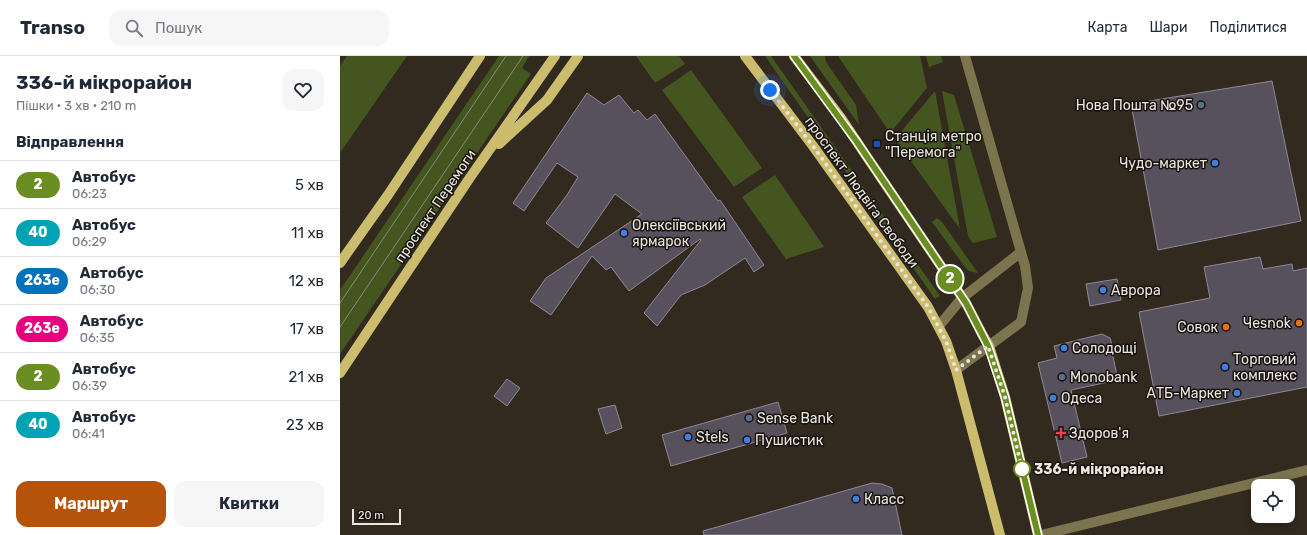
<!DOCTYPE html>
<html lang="uk">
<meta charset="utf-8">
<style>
body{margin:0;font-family:Rubik,sans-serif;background:#f6f6f7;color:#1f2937;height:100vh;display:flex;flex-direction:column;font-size:15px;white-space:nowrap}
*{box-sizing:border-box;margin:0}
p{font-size:13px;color:#747a83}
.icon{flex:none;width:22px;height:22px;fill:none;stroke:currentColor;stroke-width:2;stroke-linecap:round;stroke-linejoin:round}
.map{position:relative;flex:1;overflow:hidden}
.drawer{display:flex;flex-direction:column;background:#fff;width:340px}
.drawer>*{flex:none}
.badge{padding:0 8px;border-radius:13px;font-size:14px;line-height:26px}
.fabs{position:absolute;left:911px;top:423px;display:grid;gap:8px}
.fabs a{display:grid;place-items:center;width:44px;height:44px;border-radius:8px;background:#fff;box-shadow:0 2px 10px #0003;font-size:20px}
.scale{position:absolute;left:12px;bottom:10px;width:49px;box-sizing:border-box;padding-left:4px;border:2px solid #ece6df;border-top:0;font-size:11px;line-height:14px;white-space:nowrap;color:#ece6df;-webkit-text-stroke:3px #16120e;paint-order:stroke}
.you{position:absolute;width:20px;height:20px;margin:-10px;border:3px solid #fff;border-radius:50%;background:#1a73e8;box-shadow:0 0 0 6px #1a73e833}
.map>.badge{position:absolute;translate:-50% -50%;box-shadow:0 0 0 2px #fff}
h2{padding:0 16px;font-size:15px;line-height:36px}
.round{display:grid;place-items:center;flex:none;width:42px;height:42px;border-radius:12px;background:#f6f6f7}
.summary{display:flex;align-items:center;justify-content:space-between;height:68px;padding:0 16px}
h1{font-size:19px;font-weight:700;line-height:30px}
.cta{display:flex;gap:8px;margin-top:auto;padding:8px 16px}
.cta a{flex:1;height:46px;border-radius:12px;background:#b45309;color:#fff;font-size:16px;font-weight:700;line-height:46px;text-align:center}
.cta a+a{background:#f6f6f7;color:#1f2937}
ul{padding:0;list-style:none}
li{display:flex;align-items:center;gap:12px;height:48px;padding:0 16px;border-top:1px solid #e0e1e3}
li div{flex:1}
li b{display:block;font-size:15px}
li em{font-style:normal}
li .badge{min-width:44px;font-weight:700;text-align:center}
header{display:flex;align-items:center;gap:24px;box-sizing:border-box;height:56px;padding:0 20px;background:#fff;border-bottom:1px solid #e0e1e3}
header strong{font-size:19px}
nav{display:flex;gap:22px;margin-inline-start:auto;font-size:14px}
.search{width:280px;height:36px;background:#f6f6f7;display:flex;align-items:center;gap:10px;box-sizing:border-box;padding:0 14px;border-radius:12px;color:#747a83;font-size:15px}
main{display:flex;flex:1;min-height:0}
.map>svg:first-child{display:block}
</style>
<header>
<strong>Transo</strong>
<div class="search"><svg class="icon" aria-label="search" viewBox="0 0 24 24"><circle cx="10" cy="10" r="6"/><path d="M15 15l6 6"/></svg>Пошук</div>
<nav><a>Карта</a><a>Шари</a><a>Поділитися</a></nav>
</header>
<main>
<section class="drawer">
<div class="summary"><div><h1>336-й мікрорайон</h1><p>Пішки · 3 хв · 210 m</p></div><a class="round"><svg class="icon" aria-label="heart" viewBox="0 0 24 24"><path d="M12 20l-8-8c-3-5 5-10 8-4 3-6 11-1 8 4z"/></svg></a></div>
<h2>Відправлення</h2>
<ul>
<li><span class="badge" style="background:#6b8e23;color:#fff">2</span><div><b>Автобус</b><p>06:23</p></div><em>5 хв</em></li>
<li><span class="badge" style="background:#00a3b4;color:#fff">40</span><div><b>Автобус</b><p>06:29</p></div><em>11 хв</em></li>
<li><span class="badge" style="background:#0072bc;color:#fff">263e</span><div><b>Автобус</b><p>06:30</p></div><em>12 хв</em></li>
<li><span class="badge" style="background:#e6007e;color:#fff">263е</span><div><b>Автобус</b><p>06:35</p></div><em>17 хв</em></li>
<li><span class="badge" style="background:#6b8e23;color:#fff">2</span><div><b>Автобус</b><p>06:39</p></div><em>21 хв</em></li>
<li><span class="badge" style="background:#00a3b4;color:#fff">40</span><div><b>Автобус</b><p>06:41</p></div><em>23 хв</em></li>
</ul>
<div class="cta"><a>Маршрут</a><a>Квитки</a></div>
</section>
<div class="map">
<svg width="967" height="479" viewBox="0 0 967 479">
<rect width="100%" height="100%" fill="#32291f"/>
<path fill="#45551f" d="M7,0h60l-67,97v-87z
M159,0h30l-7,12 9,6 -191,280v-64z
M296,0h43l6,8 -30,19z
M425,0h6l169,240 -5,3z
M470,0h15l1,6 30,43 3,20z
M498,0h82l7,32 -37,45z
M586,0h15l2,6 -14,5z
M351,14l71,98 -28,19 -72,-97z
M595,35l25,138 -65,-90z
M602,35l12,4 43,142 -24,6 -5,-7z
M435,119l49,72 -38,12 -44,-62z
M597,162l5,4 36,51 -9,-2 -4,-4 -33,-45z"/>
<path fill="#57505d" stroke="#908896" d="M932,25l29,140 -143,29 -27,-146z
M247,37l17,12 15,-10 15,18 4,-3 9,10 8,-6 63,87 2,-1 44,65 -10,7 -9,-14 -40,27 -24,10 -24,31 -13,-13 57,-73 -1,-1 -71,52 -18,-24 -5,3 -14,-14 -41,59 -21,-14 16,-23 96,-64 -27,-20 -37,54 -32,-25 21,-28 11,-18 -21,-14 -33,48 -11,-8z
M920,201l3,12 29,-5 1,7 14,-3v119l-148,29 -20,-104 71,-14 -6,-31z
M777,223l4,21 -31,6 -4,-22z
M762,278l8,4 4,14h-2l6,28 -47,10 16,67 -25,6 -24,-100 19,-5 -3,-12z
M167,323l13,9 -13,18 -13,-10z
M438,346l9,31 -116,33 -9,-31z
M275,349l7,23 -16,6 -8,-25z
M532,427l10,1 10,4 10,47h-198l-1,-4z"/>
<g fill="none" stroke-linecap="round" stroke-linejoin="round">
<path stroke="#7b744f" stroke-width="10" d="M599,270l23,-28 59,-46
M616,314l65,-48 7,-34 -3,-22 -60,-210
M701,479l266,-65"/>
<path stroke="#ccbd6e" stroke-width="10" d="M405,0l68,90 115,161 18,34 10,29 44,165
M454,0l47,62 24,36 101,149 16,31 7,12 16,51 33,138
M159,88l48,-44 31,-44
M0,207l48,-68 92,-139
M0,317l129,-194 86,-123"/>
<path stroke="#908880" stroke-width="1" d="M0,247l166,-247
M0,271l183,-271"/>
</g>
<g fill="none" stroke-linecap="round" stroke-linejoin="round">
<g stroke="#fff" stroke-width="9">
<path id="line" d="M454,0l63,86 109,161 16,31 6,12 17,51 33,138"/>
</g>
<use href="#line" stroke="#6b8e23" stroke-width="6"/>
<path stroke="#ece6df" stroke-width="4" stroke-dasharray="0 7.2" d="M430,34l43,56 115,161 18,34 10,29 32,-24 17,51 17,72"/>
</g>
<g fill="#5c6f8a" stroke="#16120e" stroke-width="1.5">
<circle cx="861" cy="49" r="4"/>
<circle cx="722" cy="321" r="4"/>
<circle cx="409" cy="362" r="4"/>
</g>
<rect fill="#1a4fb4" stroke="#16120e" stroke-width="1.5" x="533" y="84" width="8" height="8" rx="2"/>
<g fill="#3f7fe0" stroke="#16120e" stroke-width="1.5">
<circle cx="875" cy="107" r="4"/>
<circle cx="284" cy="177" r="4"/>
<circle cx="763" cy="234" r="4"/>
<circle cx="724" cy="292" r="4"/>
<circle cx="885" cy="311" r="4"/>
<circle cx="897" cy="337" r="4"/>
<circle cx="713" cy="342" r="4"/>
<circle cx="348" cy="381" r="4"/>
<circle cx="407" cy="384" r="4"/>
<circle cx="516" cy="443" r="4"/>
</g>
<g fill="#e8710a" stroke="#16120e" stroke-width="1.5">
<circle cx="959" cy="267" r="4"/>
<circle cx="886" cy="271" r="4"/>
</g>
<path fill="#e0444e" stroke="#16120e" stroke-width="1.5" d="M719 371h4v4h4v4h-4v4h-4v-4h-4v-4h4z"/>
<circle fill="#fff" stroke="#6b8e23" stroke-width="2" cx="682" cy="413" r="8"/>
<g text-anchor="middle" stroke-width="3" stroke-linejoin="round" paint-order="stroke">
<g font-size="14" fill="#ece6df" stroke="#16120e" text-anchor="start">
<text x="853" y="54" text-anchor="end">Нова Пошта №95</text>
<text x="545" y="85">Станція метро<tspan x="545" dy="16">"Перемога"</tspan></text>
<text x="867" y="112" text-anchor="end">Чудо-маркет</text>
<text x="292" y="174">Олексіївський<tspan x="292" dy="16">ярмарок</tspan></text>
<text x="771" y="239">Аврора</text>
<text x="951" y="272" text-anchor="end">Чеsnok</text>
<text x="878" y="276" text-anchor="end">Совок</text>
<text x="732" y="297">Солодощі</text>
<text x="893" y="308">Торговий<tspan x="893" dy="16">комплекс</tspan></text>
<text x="730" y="326">Monobank</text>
<text x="889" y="342" text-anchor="end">АТБ-Маркет</text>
<text x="721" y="347">Одеса</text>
<text x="417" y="367">Sense Bank</text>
<text x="729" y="382">Здоров'я</text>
<text x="356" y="386">Stels</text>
<text x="415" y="389">Пушистик</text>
<text x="524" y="448">Класс</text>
</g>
<g font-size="14" fill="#ece6df" stroke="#16120e">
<text transform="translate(522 136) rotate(54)" y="5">проспект Людвіга Свободи</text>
<text transform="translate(95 150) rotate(-56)" y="5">проспект Перемоги</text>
</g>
<g font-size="14" font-weight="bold" fill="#ece6df" stroke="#16120e" text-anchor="start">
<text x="694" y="418">336-й мікрорайон</text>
</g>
</g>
</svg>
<div class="fabs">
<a><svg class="icon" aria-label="locate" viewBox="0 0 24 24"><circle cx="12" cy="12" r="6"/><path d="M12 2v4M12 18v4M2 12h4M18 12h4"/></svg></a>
</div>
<div class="scale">20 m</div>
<div class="you" style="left:430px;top:34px"></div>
<b class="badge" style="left:610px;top:223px;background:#6b8e23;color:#fff">2</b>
</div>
</main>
